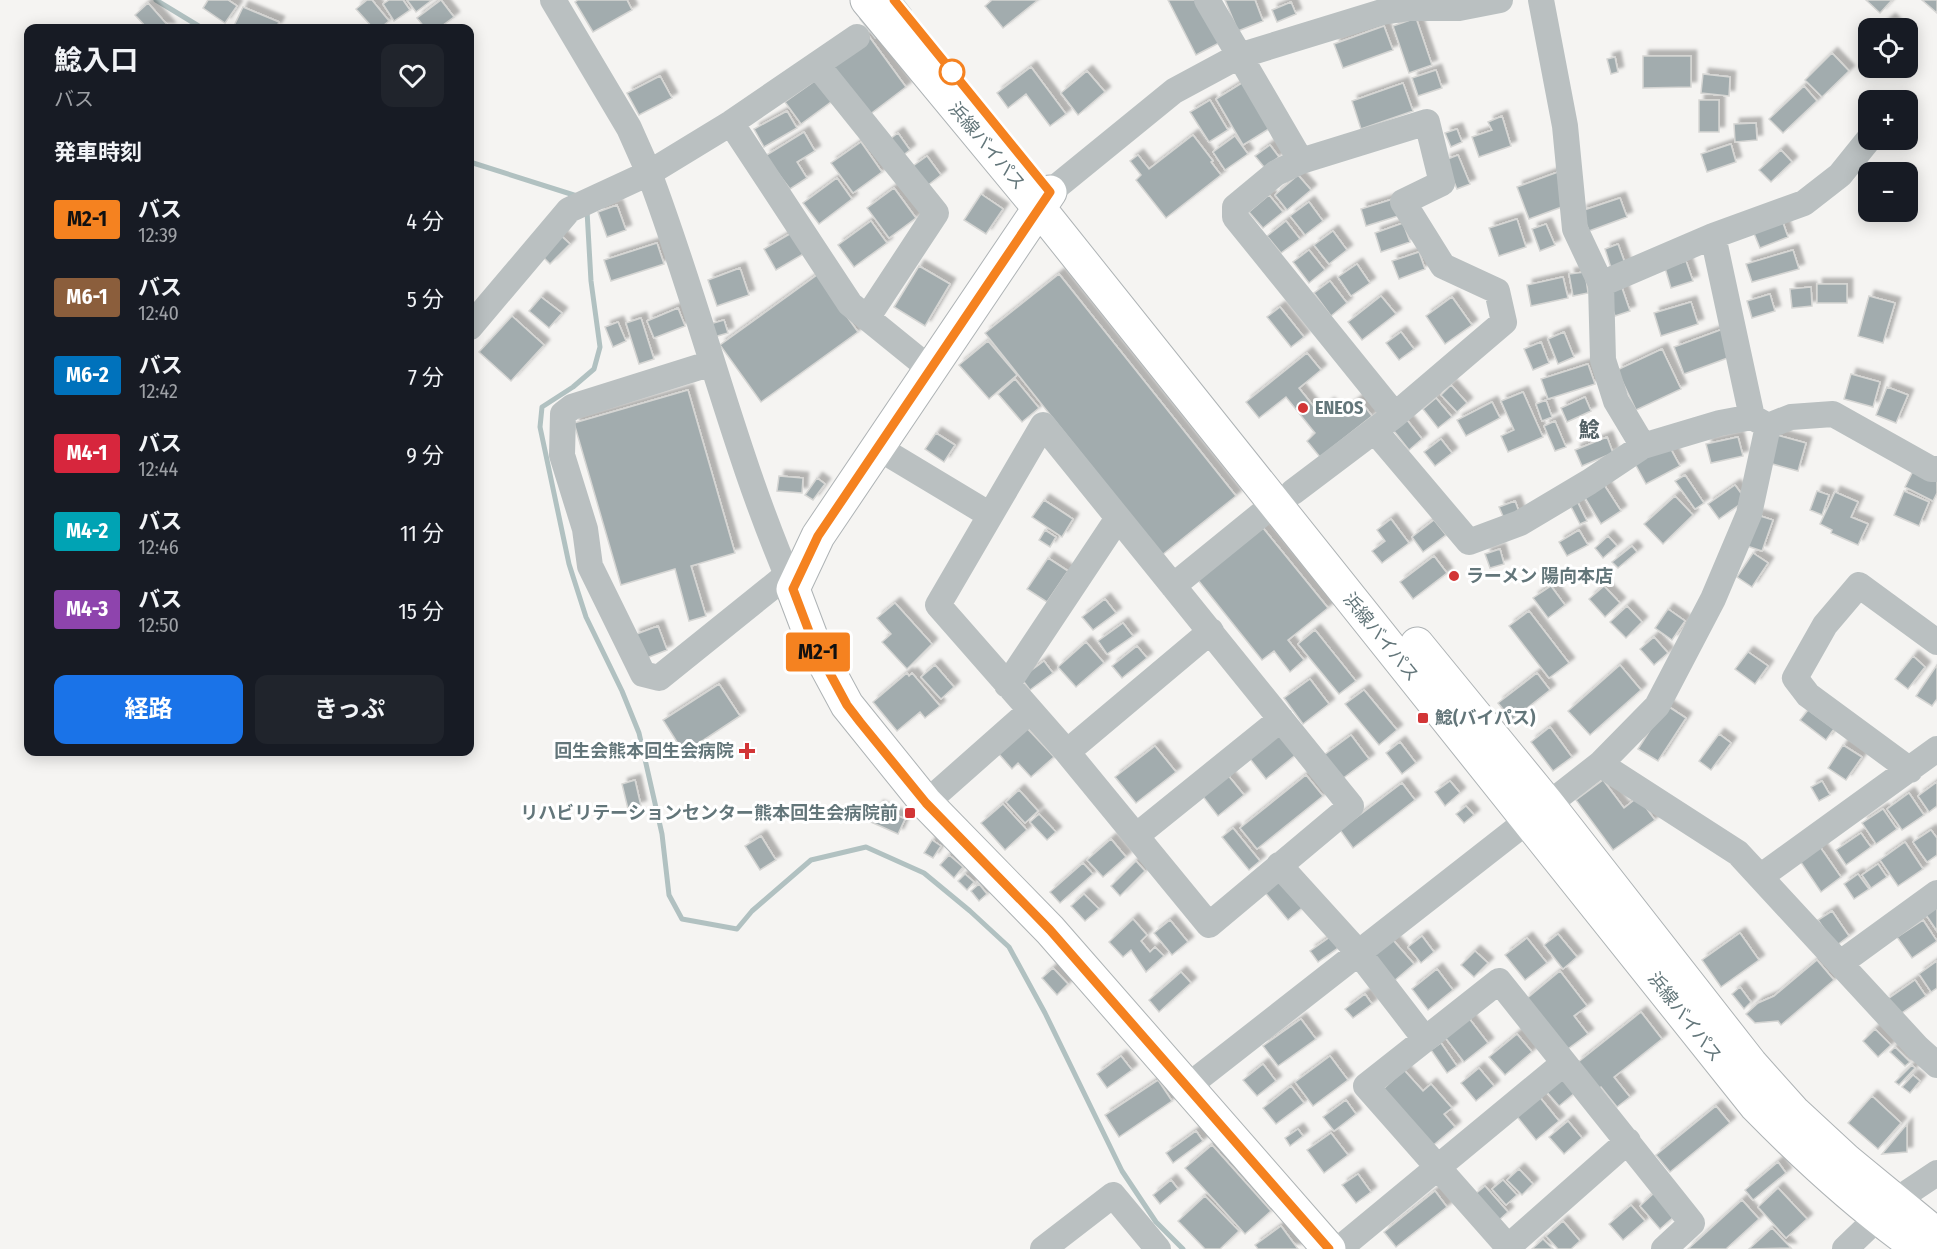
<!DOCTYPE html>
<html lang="ja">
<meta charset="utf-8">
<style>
body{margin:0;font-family:"Fira Sans Condensed","Noto Sans JP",sans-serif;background:#20242c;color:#f1f3f6;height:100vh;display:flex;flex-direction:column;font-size:22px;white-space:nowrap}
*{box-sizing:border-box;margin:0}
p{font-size:20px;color:#9ea1a6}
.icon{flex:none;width:33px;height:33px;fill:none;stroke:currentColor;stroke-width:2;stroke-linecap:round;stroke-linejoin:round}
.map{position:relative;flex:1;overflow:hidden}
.drawer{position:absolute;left:24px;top:24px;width:450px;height:732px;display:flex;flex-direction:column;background:#171b24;border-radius:12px;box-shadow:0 3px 15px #0003}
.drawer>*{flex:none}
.badge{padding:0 12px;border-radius:4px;font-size:21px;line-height:39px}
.tools{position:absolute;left:1858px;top:18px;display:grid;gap:12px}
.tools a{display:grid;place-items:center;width:60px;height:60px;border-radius:12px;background:#171b24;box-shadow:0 3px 15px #0003;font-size:30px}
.map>.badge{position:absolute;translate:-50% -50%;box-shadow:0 0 0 3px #fff}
h2{padding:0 30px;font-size:22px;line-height:54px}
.round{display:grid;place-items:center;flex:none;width:63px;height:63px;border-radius:12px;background:#20242c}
.headline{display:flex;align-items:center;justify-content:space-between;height:102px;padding:0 30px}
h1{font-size:28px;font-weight:700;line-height:45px}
.action{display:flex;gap:12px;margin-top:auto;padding:12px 30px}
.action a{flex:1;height:69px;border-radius:12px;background:#1a73e8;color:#fff;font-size:24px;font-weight:700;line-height:69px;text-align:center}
.action a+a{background:#20242c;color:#f1f3f6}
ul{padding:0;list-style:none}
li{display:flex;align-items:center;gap:18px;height:78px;padding:0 30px}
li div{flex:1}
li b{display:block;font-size:22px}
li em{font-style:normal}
li .badge{min-width:66px;font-weight:700;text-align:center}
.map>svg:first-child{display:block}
</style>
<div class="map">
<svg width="1937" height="1249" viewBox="0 0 1937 1249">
<defs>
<filter id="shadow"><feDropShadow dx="5.5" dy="-5.5" stdDeviation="1.5" flood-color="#0004"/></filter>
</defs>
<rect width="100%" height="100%" fill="#f5f4f2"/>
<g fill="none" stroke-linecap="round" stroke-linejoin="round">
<path stroke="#b1c1c1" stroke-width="5" d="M156,0l46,28
M470,162l107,34
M587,211l4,70 9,66 -6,22 -21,18 -31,20 -2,20 29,137 17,53 36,74 17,42 23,101 7,61 13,24 55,10 15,-18 59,-51 55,-13 58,26 46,38 39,36 36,66 77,158 34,51 27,27"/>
</g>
<path fill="#a2acae" stroke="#d6d6d4" stroke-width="1.5" filter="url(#shadow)" d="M208,0h20l9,6 -12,17 -22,-15z
M367,0h5l17,21 -9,7h-7l-17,-19z
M389,0h14l7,10 -16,11 -11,-17z
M407,0h25l-16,12z
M441,0l13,17 -15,11h-14l-8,-10z
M578,0h49l5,10 -39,22 -18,-30z
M992,0h46l-35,28 -18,-22z
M1168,0h29l22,43 -23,12z
M1225,0h30l8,21 -25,10z
M1866,0h26l-12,13z
M1922,0h15v13z
M1291,2l5,12 -19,8 -5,-12z
M148,3l22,25h-23l-12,-13z
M243,7l36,15 -3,6h-43z
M1416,18l16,47 -23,8 -16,-47z
M1890,19l9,9h-20z
M1384,26l9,24 -50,18 -9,-24z
M868,35l38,52 -37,28 -39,-52z
M1832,53l17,18 -27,26 -17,-17z
M1643,56h48v31l-48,1z
M1615,57l3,15 -7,2 -4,-15z
M1031,67l35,47 -16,12 -24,-32 -18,14 -11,-15z
M1436,70l6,18 -24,8 -6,-18z
M1087,71l18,21 -27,23 -17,-22z
M1703,74l27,3 -1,19 -28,-3z
M660,76l12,22 -33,17 -12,-22z
M819,78l16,21 -34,25 -16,-22z
M1245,81l27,46 -29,18 -27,-46z
M1403,83l10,28 -52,18 -9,-28z
M1804,86l13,15 -34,32 -14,-14z
M1210,100l18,30 -19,12 -19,-30z
M1699,100h20v32h-20z
M787,111l10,17 -33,19 -10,-18z
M1502,116l9,30 -32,11 -7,-20 20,-7 -4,-8z
M1756,123l1,17 -22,2 -1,-18z
M1457,129l5,13 -11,5 -6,-14z
M804,132l11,19 -18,11 10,16 -17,11 -25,-33z
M898,133l12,17 -8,6 -12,-17z
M1193,135l20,26 -2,1 10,13 -55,43 -30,-38 5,-5 -11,-14 8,-6 11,14z
M1235,136l13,18 -23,16 -12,-18z
M861,142l21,30 -29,21 -22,-30z
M1731,144l5,18 -29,10 -6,-18z
M1270,145l9,12 -15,10 -9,-11z
M1781,150l11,12 -21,20 -12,-12z
M1458,155l12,29 -13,5 -12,-29z
M927,156l14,19 -14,11 -14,-20z
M1558,172l12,32 -41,15 -12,-32z
M1298,175l13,15 -24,20 -12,-15z
M837,178l15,21 -33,25 -16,-21z
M894,188l22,30 -27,20 -22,-30z
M981,194l22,15 -17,25 -22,-14z
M1269,195l14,17 -20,16 -14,-16z
M1620,198l7,19 -38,14 -8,-20z
M1393,199l5,17 -32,10 -5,-17z
M1309,202l14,19 -18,14 -15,-19z
M617,205l9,25 -19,7 -9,-25z
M1517,219l9,28 -27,9 -10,-28z
M1782,220l6,17 -28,11 -7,-17z
M871,221l16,22 -33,24 -16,-22z
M1286,221l14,18 -19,14 -14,-17z
M1403,223l7,19 -29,10 -6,-19z
M1546,224l9,21 -15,6 -8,-22z
M1333,231l14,19 -18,14 -15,-19z
M557,232l13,12 -20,20 -12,-12z
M793,232l12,21 -29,17 -12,-21z
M657,243l7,21 -53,17 -7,-21z
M1618,244l8,22 -14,5 -7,-22z
M1309,250l16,20 -16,13 -16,-21z
M1793,250l6,19 -47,13 -6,-18z
M1419,252l6,17 -26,10 -7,-18z
M1686,261l7,20 -22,7 -6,-20z
M1357,264l13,19 -19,13 -13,-19z
M919,266l31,18 -25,42 -31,-19z
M740,268l9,27 -32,11 -9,-26z
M1585,272l3,21 -15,3 -4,-22z
M1059,274l177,222 -74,59 -177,-222z
M817,275l41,57 -97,70 -41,-57z
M1563,277l5,21 -37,8 -4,-21z
M1330,281l17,22 -16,13 -17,-23z
M1817,284h30v19h-30z
M1621,285l9,26 -15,5 -9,-27z
M1811,287l1,19 -20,2 -2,-19z
M1770,294l5,17 -23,7 -5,-17z
M1381,296l15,18 -34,26 -14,-18z
M1869,296l26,7 -12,40 -25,-7z
M541,297l21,16 -13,15 -20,-17z
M1452,297l20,28 -27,19 -19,-28z
M1691,302l7,22 -37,12 -7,-23z
M1280,307l24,30 -13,10 -24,-30z
M678,308l7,18 -31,12 -7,-17z
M512,316l32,29 -33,36 -32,-29z
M641,318l13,41 -15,5 -13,-41z
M724,320l4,13 -14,4 -4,-13z
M618,322l8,19 -13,6 -8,-20z
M1723,329l10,27 -49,18 -10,-27z
M1401,332l13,17 -15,11 -13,-17z
M1564,332l10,25 -16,7 -10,-25z
M988,341l29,34 -28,24 -30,-34z
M1541,342l8,21 -16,7 -9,-21z
M1662,349l19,40 -45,21 -19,-40z
M1307,353l14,17 -22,18 19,24 11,-9 9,12 21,-16 13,17 -52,41 -13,-16 8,-8 -29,-36 -27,21 -13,-16z
M1588,364l7,20 -47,15 -7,-20z
M1851,374l29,8 -7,25 -29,-8z
M1015,379l24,29 -17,14 -24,-28z
M1451,385l16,18 -10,9 -16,-17z
M1887,387l21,8 -12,28 -20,-8z
M688,390l47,163 -44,13 15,50 -17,5 -14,-52 -54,16 -47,-162z
M1523,392l20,45 -35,15 -7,-16 13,-6 -13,-29z
M1585,397l6,14 -24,11 -6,-14z
M1436,398l16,19 -14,11 -15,-19z
M1546,400l6,17 -10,4 -6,-17z
M1492,402l8,16 -34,18 -9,-16z
M1407,420l15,19 -13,11 -15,-19z
M1555,421l11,26 -11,4 -11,-25z
M936,433l19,12 -11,17 -19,-13z
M1773,434l33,9 -8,28 -33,-9z
M1607,437l6,16 -31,13 -7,-16z
M1738,437l5,19 -32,7 -5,-19z
M1441,439l11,14 -17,13 -11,-14z
M1668,444l12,22 -34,18 -12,-22z
M1915,467l22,11v15l-4,8 -28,-14z
M1685,475l19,28 -9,6 -20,-28z
M779,476l24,2 -1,15 -25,-2z
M817,478l8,6 -12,16 -8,-5z
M1601,480l20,31 -20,13 -19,-31z
M1735,485l11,15 -27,19 -11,-15z
M1817,491l12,4 -7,20 -12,-5z
M1904,491l25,11 -10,24 -25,-11z
M1835,492l23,10 -7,15 17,7 -10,21 -27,-12 1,-3 -12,-6z
M1574,495l13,26 -7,3 -13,-25z
M1675,496l18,19 -30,29 -19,-20z
M1044,500l29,19 -11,18 -30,-20z
M1515,501l6,16 -15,6 -7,-16z
M1757,515l16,5 -11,31 -15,-5z
M1391,519l18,24 -27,20 -10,-12 13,-10 -8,-11z
M1434,520l12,15 -23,17 -11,-15z
M1263,528l65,80 -40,32 16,20 -14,12 -16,-21 -12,9 -64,-80z
M1045,530l11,7 -6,10 -11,-7z
M1579,530l9,15 -21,11 -8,-14z
M1608,536l9,10 -14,12 -8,-10z
M1632,546l5,6 -19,16 -6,-6z
M1500,549l4,15 -14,4 -5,-14z
M1753,553l15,10 -16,24 -15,-10z
M1434,556l13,17 -34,26 -13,-17z
M1048,558l20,13 -21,31 -20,-13z
M1551,586l14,19 -17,13 -15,-20z
M1604,586l16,17 -15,14 -16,-18z
M1105,599l11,14 -23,17 -11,-13z
M895,603l37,41 -25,25 -25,-27 9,-8 -14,-16z
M1627,606l15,16 -16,16 -16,-16z
M1668,609l17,12 -13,19 -17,-12z
M1529,611l40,52 -20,15 -40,-52z
M1123,623l10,13 -26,18 -9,-13z
M658,626l9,24 -23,9 -10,-24z
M1315,630l41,51 -17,13 -41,-50z
M1654,637l14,16 -14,12 -14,-16z
M1086,642l18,21 -28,24 -18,-20z
M1137,646l10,12 -25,20 -10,-12z
M1748,652l20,14 -13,18 -20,-15z
M1913,656l12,11 -17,22 -13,-10z
M1044,661l9,12 -23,17 -9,-12z
M935,665l19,22 -13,12 -20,-22z
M1620,665l21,25 -51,45 -22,-24z
M1937,665v34l-5,7 -16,-10z
M907,673l2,3 3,-3 28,33 -15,12 -5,-6 -23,19 -24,-29z
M1537,673l13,17 -38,30 -14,-17z
M1310,679l19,25 -26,20 -19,-26z
M719,684l21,32 -56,37 -21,-33z
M1364,690l33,40 -18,15 -34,-41z
M1666,705l20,13 -28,43 -20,-12z
M1808,710l26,19 -8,11 -26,-20z
M1023,724l31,33 -23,20 -13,-14 -6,6 -14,-16z
M1550,727l22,30 -19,14 -22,-29z
M1279,730l19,23 -32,26 -19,-24z
M1719,734l12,9 -20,27 -12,-9z
M1351,735l18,24 -27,20 -18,-24z
M1400,742l16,21 -14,11 -16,-21z
M1843,745l19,12 -16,23 -18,-12z
M1155,746l21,26 -40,31 -21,-26z
M1227,774l17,21 -26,21 -17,-22z
M1306,775l17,21 -66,53 -17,-21z
M635,780l6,26 -13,3 -6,-25z
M1603,780l21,28 14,-11 17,23 -42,30 -37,-50z
M1450,781l10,12 -15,13 -10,-14z
M1822,781l8,14 -11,6 -8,-14z
M1937,782v24l-8,6 -11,-16z
M1402,783l13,17 -62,48 -13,-18z
M1019,790l19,21 -13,12 -19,-21z
M1909,793l15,22 -22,15 -15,-21z
M1003,804l24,26 -22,20 -24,-27z
M878,806l27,13 -7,15 -27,-12z
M1466,806l8,9 -10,8 -8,-9z
M1883,809l14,20 -21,15 -14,-21z
M1039,814l17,18 -9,8 -17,-18z
M1233,828l27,33 -11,9 -27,-33z
M1931,830l6,8v17l-10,7 -14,-20z
M1861,833l10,14 -25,18 -10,-15z
M761,836l15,24 -16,10 -15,-24z
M1111,839l15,18 -23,20 -16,-17z
M932,840l9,6 -8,12 -9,-5z
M1816,841l25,36 -20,15 -25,-37z
M1905,842l18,27 -25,17 -18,-26z
M949,855l14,12 -9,11 -14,-13z
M1136,861l9,10 -25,25 -9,-10z
M1083,863l10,11 -33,29 -10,-11z
M1878,864l9,13 -16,11 -9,-13z
M965,874l9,8 -7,8 -9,-9z
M1283,874l24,30 -19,16 -25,-30z
M1858,874l11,15 -15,10 -10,-15z
M979,884l8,10 -8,7 -8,-10z
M1084,894l15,15 -14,12 -14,-15z
M1937,907v24l-11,-16z
M1832,911l17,25 -13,10 -18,-26z
M1133,919l14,16 -6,6 9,11 5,-5 9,9 -18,16 -15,-22 -8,7 -14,-15z
M1170,920l18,22 -16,13 -18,-22z
M1923,920l14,21 -25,17 -15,-21z
M1740,933l19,27 -38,27 -19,-27z
M1558,934l19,23 -14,12 -19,-24z
M1422,936l12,16 -13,11 -13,-16z
M1330,937l8,11 -20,14 -8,-11z
M1527,938l20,25 -22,17 -20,-25z
M1392,939l22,25 -20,17 -22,-26z
M1475,951l13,12 -14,14 -13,-12z
M1817,960l17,20 -53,45 -3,-4 -23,2 -9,-9 12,-11 16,-7z
M1937,961v27l-6,4 -12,-18z
M1053,968l15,16 -11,11 -15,-17z
M1437,969l16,21 -25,20 -16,-21z
M1560,971l27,35 -13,10 14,18 -23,17 -40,-51z
M1181,972l10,11 -32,29 -10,-12z
M1915,980l11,16 -30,21 -11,-16z
M1740,987l11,15 -7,7 -12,-15z
M1365,994l7,10 -19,14 -8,-9z
M1641,1012l21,27 -48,38 16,20 -13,10 -16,-20 -3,2 -21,-26z
M1468,1017l20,26 -24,19 -20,-26z
M1301,1019l15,20 -38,27 -15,-20z
M1875,1029l16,16 -13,12 -15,-16z
M1517,1034l15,18 -27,23 -16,-18z
M1441,1043l16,23 -10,7 -16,-23z
M1895,1047l15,15 -5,4 -15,-14z
M1121,1056l11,14 -25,18 -10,-14z
M1330,1056l18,24 -35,26 -18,-24z
M1263,1064l13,17 -19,15 -14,-16z
M1912,1065l3,3 -16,17 -4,-3z
M1479,1068l15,18 -18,15 -15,-18z
M1404,1070l19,21 8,-7 21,24 -8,6 11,13 -25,21 -50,-56z
M1562,1075l14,17 -17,14 -14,-16z
M1913,1075l7,6 -10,12 -8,-6z
M1158,1080l14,21 -53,36 -14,-22z
M1291,1086l13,17 -28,21 -13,-16z
M1538,1095l21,26 -23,19 -21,-26z
M1872,1096l29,27 -23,26 -30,-26z
M1346,1100l10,14 -22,17 -11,-14z
M1716,1106l14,17 -60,49 -14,-17z
M1568,1121l14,17 -18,16 -15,-17z
M1907,1124v28l-25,2z
M1298,1129l5,7 -13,10 -5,-8z
M1196,1131l7,10 -30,22 -7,-10z
M1331,1133l17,22 -24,18 -17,-23z
M1212,1145l59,66 -26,23 -60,-66z
M1778,1162l8,11 -33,27 -8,-10z
M1519,1169l14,15 -11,11 -15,-15z
M1358,1174l13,18 -15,11 -14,-18z
M1171,1180l7,9 -18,15 -7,-9z
M1503,1180l14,15 -11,10 -14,-16z
M1485,1186l23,26 -10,9 -24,-26z
M1778,1188l29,31 -21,19 -28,-31z
M1435,1191l12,16 -51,40 -12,-15z
M1655,1192l21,23 -16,14 -20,-23z
M1205,1196l34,35 -19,18h-15l-27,-28z
M1742,1200l17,19 -33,30h-38z
M1631,1205l14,16 -22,19 -14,-16z
M1563,1221l17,20 -9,8h-13l-12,-13z
M1281,1226l17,23h-40l-3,-4z
M1772,1228l19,20 -42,1z
M1543,1239l10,10h-21z"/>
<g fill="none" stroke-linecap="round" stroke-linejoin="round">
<path stroke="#d0d4d4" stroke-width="26" stroke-dasharray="26 13" stroke-linecap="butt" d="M867,29l37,-29"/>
<g stroke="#aeb3b5" stroke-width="35">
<path id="highway" d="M867,0l172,208 717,898c51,52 104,101 164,143
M1050,192l-232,344 -25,53 20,53 34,63 79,98 124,127 279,319
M1417,644l130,159 204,261 42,47 54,50 90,74"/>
</g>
<path stroke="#bac0c1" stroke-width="26" d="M553,0l76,128 20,45c52,137 85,281 144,416
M1207,0l94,161 126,-39 15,61 -39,19 40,64 54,25 7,31 -109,93 -102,77
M1541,0l24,126 10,103 26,55 2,76 13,41 27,45
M817,65l119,148 -69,105
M731,123l119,181 80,65
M1301,161l-25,12 -41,34v10l160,198
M1050,192l124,-101 65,-35 143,-44 28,-4h49l41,-8
M1713,236l39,181
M1601,284l112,-48 91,-33 36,-28 29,-36
M470,327l99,-117 80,-37 82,-50 126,-86
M712,363l-140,44 -9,7 -1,41 23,74 5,37 53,108 16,4 128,-103
M1043,425l308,381 -142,119 -142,-173 -129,-147z
M1375,431l94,111 51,-19 69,-41 54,-36 77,-23 32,-6 16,9 23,-9 42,-3 98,55h6
M877,447l113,68
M1173,586l101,-82
M1007,685l111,-167
M1067,752l144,-121
M1600,764l138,89 180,195 19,17
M1910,770l-102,-75 -13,-17 30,-53 34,-40 78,57
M926,803l104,-92
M1136,836l145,-117
M1279,865l79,87 67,87
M1760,877l177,-128
M1842,962l95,-69
M1187,1087l413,-323 57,-58 56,-107 36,-85 19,-88
M1508,1247l120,-106
M1043,1249l70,-54 45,54
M1339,1249l225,-186
M1510,1249l-144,-163 133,-105 193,242 -28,26
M1845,1249l50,-48 42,-28"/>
<use href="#highway" stroke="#fff" stroke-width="33"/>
</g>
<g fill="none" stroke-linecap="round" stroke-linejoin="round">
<g stroke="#fff" stroke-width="14">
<path id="line" d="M894,0l156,192 -232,344 -25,53 20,53 34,63 13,17 66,81 124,127 279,319"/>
</g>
<use href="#line" stroke="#f58220" stroke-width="9"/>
</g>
<circle fill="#fff" stroke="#f58220" stroke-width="3" cx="952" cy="72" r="12"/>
<g fill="#d23536" stroke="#fff" stroke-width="2">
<circle cx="1303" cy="408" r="6"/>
<circle cx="1454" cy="576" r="6"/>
<rect x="1417" y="712" width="12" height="12" rx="3"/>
<path d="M744 742h6v6h6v6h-6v6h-6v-6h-6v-6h6z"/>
<rect x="904" y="807" width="12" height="12" rx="3"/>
</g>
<g text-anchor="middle" stroke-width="6" stroke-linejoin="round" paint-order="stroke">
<g font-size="18" fill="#63767a" stroke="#fff">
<text transform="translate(987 146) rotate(50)" y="6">浜線バイパス</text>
<text transform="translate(1381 637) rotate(51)" y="6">浜線バイパス</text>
<text transform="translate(1685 1017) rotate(52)" y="6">浜線バイパス</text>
</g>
<g font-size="18" font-weight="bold" fill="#63767a" stroke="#fff" text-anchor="start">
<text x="1315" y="414">ENEOS</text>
<text x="1466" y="582">ラーメン 陽向本店</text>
<text x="1435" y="724">鯰(バイパス)</text>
<text x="734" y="757" text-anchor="end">回生会熊本回生会病院</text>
<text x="898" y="819" text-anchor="end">リハビリテーションセンター熊本回生会病院前</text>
</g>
<g font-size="21" font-weight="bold" fill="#546266" stroke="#fff">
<text x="1589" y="437">鯰</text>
</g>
</g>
</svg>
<div class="tools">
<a><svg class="icon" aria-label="locate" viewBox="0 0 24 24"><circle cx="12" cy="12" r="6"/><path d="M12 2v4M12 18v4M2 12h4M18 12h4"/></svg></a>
<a>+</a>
<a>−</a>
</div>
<b class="badge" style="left:818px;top:652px;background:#f58220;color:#111">M2-1</b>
<section class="drawer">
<div class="headline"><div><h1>鯰入口</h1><p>バス</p></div><a class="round"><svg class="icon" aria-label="heart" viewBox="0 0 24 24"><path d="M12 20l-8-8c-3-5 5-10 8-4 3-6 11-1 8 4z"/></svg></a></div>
<h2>発車時刻</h2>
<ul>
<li><span class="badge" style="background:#f58220;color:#111">M2-1</span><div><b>バス</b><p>12:39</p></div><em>4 分</em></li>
<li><span class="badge" style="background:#8b5e3c;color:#fff">M6-1</span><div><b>バス</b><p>12:40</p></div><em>5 分</em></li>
<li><span class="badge" style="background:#0072bc;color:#fff">M6-2</span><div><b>バス</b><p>12:42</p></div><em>7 分</em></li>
<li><span class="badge" style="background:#d7263d;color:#fff">M4-1</span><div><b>バス</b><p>12:44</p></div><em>9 分</em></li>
<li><span class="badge" style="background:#00a3b4;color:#fff">M4-2</span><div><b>バス</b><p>12:46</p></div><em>11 分</em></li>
<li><span class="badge" style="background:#8e44ad;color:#fff">M4-3</span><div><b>バス</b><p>12:50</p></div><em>15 分</em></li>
</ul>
<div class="action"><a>経路</a><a>きっぷ</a></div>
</section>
</div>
